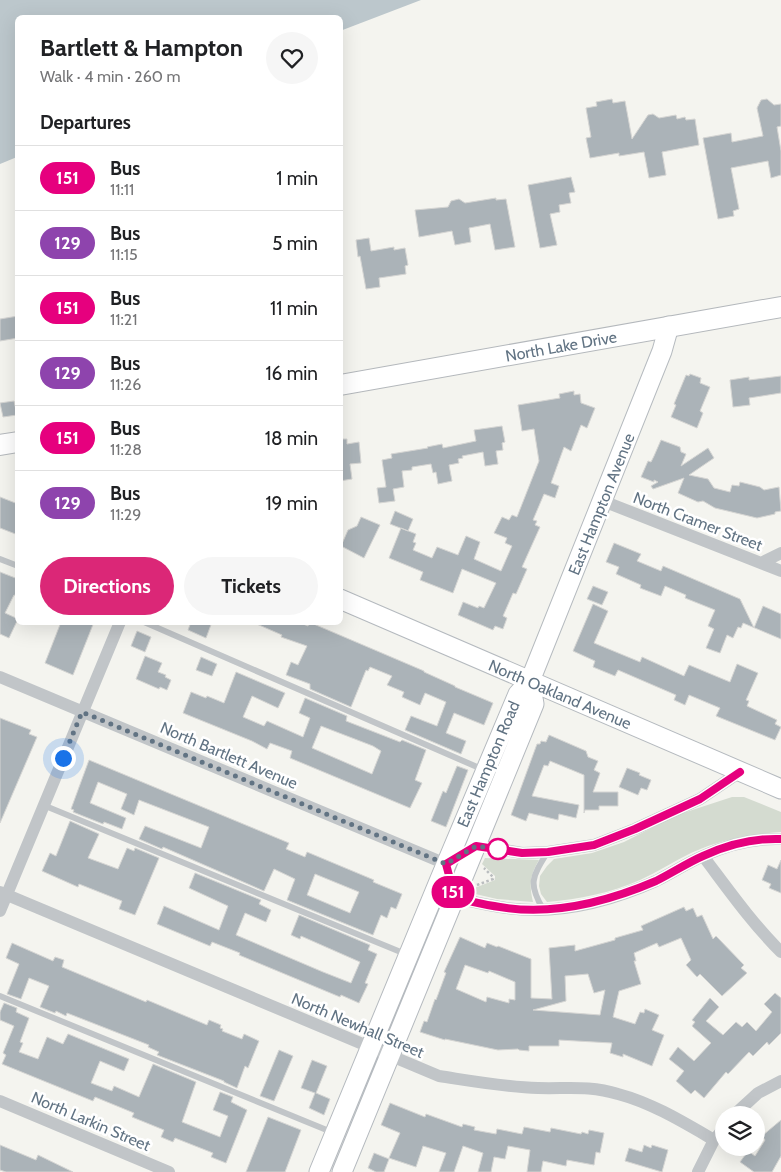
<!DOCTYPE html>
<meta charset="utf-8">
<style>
body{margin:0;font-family:Cabin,sans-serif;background:#f6f6f6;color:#202124;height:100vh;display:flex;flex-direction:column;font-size:19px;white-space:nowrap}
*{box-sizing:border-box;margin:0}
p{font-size:16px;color:#757577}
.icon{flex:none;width:28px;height:28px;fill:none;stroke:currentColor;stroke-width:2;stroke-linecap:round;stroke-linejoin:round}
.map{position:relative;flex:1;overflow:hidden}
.sheet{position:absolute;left:15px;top:15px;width:328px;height:610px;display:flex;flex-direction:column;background:#fff;border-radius:8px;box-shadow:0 5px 20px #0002}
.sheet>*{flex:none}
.badge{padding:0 10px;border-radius:16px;font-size:18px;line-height:32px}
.buttons{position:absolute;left:715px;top:1106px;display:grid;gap:10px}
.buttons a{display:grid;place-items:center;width:50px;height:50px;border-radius:50%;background:#fff;box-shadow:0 5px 20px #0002;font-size:25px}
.you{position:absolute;width:25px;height:25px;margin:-12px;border:4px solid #fff;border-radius:50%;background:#1a73e8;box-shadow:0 0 0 8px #1a73e833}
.map>.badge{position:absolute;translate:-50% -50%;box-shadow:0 0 0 2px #fff}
h2{padding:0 25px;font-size:19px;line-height:45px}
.round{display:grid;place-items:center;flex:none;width:52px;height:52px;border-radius:26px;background:#f6f6f6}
.headline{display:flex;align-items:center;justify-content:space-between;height:85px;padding:0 25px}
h1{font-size:24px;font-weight:700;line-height:38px}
.primary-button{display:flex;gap:10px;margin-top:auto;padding:10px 25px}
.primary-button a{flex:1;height:58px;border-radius:30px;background:#db2777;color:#fff;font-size:20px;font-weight:700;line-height:58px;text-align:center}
.primary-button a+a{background:#f6f6f6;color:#202124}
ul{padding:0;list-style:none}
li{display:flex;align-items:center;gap:15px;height:65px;padding:0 25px;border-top:1px solid #e0e0e0}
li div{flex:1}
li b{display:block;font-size:19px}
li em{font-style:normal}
li .badge{min-width:55px;font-weight:700;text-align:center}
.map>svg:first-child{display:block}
</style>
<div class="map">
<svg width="781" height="1172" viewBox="0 0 781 1172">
<rect width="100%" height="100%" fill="#f4f4ef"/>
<path fill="#d4dbd0" d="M732,797h12l37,15v20c-31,2 -61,8 -90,21 -17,8 -33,19 -51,27 -29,13 -61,19 -93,22l-6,-8 -2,-8 1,-10 7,-10 7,-7 38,-6 32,-11 53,-27z
M485,858l54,2c-9,15 -10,25 -6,42l-36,-3 -26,-6 1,-4 23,-9v-4l-13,-12z"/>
<path fill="#bcc7cc" d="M0,0h421l-81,31v-13h-322l-1,139 -17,7z"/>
<path fill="#abb3b8" stroke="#d5d5d3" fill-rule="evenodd" d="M612,99l1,4 12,-2 7,38 16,-24 5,-1 6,4 17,-3 1,4 8,-2 1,3 9,-1 4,26 -37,7 4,23 -17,3 -5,-26 -25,4v-3l-29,5 -4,-20 5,-1 -5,-29 11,-2 -1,-4z
M767,99l7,6 7,-1v22l-4,1 4,24v24l-10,3 -3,-17 -37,7 8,41 -6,2 1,5 -16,3 -15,-81 28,-5 1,9 31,-6 -6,-28 4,-8z
M571,177l4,15 -6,1 2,10 -12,2 1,7 -10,2 7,31 -17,3 -12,-63z
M496,198v2l10,-1 9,48 -20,3 -5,-26 -21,4 2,14 -16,3 -3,-14 -33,6 -4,-27 33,-3 3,-6 8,-2 6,4z
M369,238l2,13 23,-4v3l11,-2 3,17 -3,1 1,8 -27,4 1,9 -14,2 -6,-33 -2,1 -2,-17z
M18,316v22l-18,3v-22z
M690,374l11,4 -1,5 10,4 -10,24 3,2 -6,15 -26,-11 5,-12 -2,-1 12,-29 3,1z
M781,376v17l-32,5 1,7 -17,2 -3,-27 19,-3v3z
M574,391v4l6,-1 1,9 14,5 -8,20 -6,-3 -10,26 -7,-4 -13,36 8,3 -4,12 -11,-4 -11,26 4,1 -2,4 5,2 -18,40 5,2 -11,25 -3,-1 -10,23 4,2 -4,11 -8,-3 -2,4 -35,-15 5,-13 15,6 1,-2 5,2 12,-25 -34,-14 -9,24 -33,-13 3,-8 -34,-14 12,-30 15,6 -3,8 3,1 -3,7 19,8 5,-11 21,8 8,-19 14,6 -6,17 27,12 11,-25 -7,-3 2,-5 -13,-5 8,-16 7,3 3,-5 5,2 22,-56 -5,-32 -12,2 -4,-26 42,-7 -1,-4z
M14,401l3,14 -14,2 -3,-14z
M502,426l3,16 -3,1 1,7 -7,1 2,13 -13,2 -2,-14 -21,4 1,2 -5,1 1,4 -10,2 3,16 -14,3 -2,-12 -3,1 -2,-9 -19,3v3l-10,1 2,16 -11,2 2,12 -16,2 -2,-15 9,-1 -4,-27 10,-2 -1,-4 37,-6 -1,-1 15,-3 1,4 33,-7 -2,-11z
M340,439h7v5l12,-2 2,21 -11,1 2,15 -12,2z
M661,440l19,7 1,5 5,2 -5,12 27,-18 6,10 -25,17 19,4 6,9 16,4 2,-7 7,1 1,-4 20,5 4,3 15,-3 2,24 -6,1v2l-18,4 -42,-10 -12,-7 -5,1 -20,-9 6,-15 -31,11 -2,-3 7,-4 -4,-2v2l-13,-5 7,-16 3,1 3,-6z
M0,497l18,7v31l-18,-7z
M395,511l18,8 -5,12 -18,-7z
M361,517l19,8 -16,33 -23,-12 7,-16 9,-4z
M614,543l27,11 -4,7 24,10 2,-5 77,33 14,29 9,-22 18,8v25l-38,-16 -2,5 -3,-1 -5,11 -6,-3 -7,18 -14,-5 8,-19 -6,-3 7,-16 -30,-12 1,-3 -21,-9 -4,10 -21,-8 1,-3 -25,-11 3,-7 -13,-5z
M0,572l18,7v17l-4,-1 -9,18 13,6 -9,19 -9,-4z
M593,586l15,6 -6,13 -15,-6z
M593,604l15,7 -14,32 46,19 2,-5 42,19 5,-11 41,17 7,-18 21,9 -12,27 3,1 -2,5 30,14 -2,4 6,3 -6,13 -59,-24 4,-8 -31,-13 -4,10 -11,-5 2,-5 -58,-25 -3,6 -22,-9 2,-6 -22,-10z
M61,622h33l-21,53 -28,-12z
M191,622h21l-6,16 -18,-8z
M252,622h46l10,4 1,-4 115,49v1l31,14v1l38,16 -9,22 -30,-12 -8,20 20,8 -5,13 -56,-24 6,-14 26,10 9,-24 -21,-9 -5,12 -18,-8 2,-5 -17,-7 5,-9 -22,-9 -2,4 -2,-1 -15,37 -41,-18v-5l-24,-9 5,-13 7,3 9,-19 -26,-9 1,-2z
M137,631l14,6 -6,15 -14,-6z
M145,656l17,7 -4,9 8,3 -1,2 6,3 -4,10 -7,-3 -1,2 -23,-10z
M201,657l16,7 -5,12 -16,-6z
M236,672l49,21 -7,15 -26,-12 -9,21 21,9 3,-5 36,16 7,-19 -11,-5 6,-15 42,18 -1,5 54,21 2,-2 24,10 -11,30 7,3 -12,25 -120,-50 2,-7 -22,-8 -3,6 -15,-8 -69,-28 8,-21 15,6 1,-2 17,7zM321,726l52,20 8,5 -9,23 -60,-26z
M0,718l31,12 -2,4 8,3 -37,86z
M549,735l37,16 2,6 10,4 -4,9 6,3 -7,19h25v14h-19v4h-14l-1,3v-38l-34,-14 -2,5 -4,-1 -12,31 47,9 -3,13 -17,-4 -1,6 -29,-7 -3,8 -15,-6 26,-71h3l1,-3 5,1z
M89,760l200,83 -3,6 19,8 2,-5 67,28 -1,2 29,12 -6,15 -5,-2 -4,11 -6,-3 -8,20 -86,-35 8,-21 -21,-10 -10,22 -101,-44 -1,2 -23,-10 6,-13 56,22 8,-21 -70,-27 -5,15 -13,-6 6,-15 -29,-12 -8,21 36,15 -4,11 -18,-7 -1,2 -30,-12 1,-2 -3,-1zM315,874l44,18 -9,21 -43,-18z
M457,766l11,4 -22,57 -15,-6 12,-30 3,2z
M627,768l13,5 -1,2 12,5 -4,10 -6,-2 -3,7 -19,-8z
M70,821l29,13 -11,24 30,11 9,-21 7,3 1,-3 24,10 -24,57 -16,-6 3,-8 -43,-17 -1,3 -36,-16 8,-18 6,3z
M781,860v33l-12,-5 2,-4 -9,-4 6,-15 9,4z
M195,873l66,27 -2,4 12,6 -5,12 -21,-9 -9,22 87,37 28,11 9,-21 -59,-26 -1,3 -9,-4 8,-20 71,30 -2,5 9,4 -12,29 3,1 -9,19 -18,-8 -1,2 -101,-42 1,-2 -28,-11 -2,4 -53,-22 7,-18 55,24 9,-24 -39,-18z
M684,907l2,4 7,-3 4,9 5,-2 11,24 3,-3 28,29 -3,3 6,5 -25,23 -22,-22 -3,3 -11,-12 5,-5 -10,-22 -22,9 -2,-4 -23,10 2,8h-2l7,23 -22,7 -6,26 22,7 5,-12 4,1 1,-4 14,6 -7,15 12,5 -12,31 -29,-12v3l-13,-4 2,-10 -53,-3v6h-30v5l-10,-1 -1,-1 -20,1 -53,-11v1l-25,-8 4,-11 3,1 8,-23 1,1 10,-27 -2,-1 16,-35 25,11 2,-5 10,4 1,-1 33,13v39l21,1 -3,-51 26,-3v6l40,-11v-2l28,-8 -2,-4zM465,965l23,8 1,-2 26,11v18l-6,-1v4l-22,-6 -1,5 -30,-13zM588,974l6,19 11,-3 -5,25 -67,-5 33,-9 -1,-25z
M12,943l41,18 2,-4 9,3 -2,7 84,35 1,-2 60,25 2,-5 12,5 -1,3 3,1 -1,2 20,8 2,-5 15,7 -11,27 -3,-2 -8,22 -13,-6v-1l-67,-26 2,-3 -11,-5 1,-2 -82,-32 -1,3 -10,-5 -1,2 -15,-6 9,-21 -20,-8 -8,21 -14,-5 12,-30 -13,-6z
M775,993l6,5v35l-12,12 -2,-3 -14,14 -4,-4 -21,22 -2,-2 -22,26 -9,-8 -4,4 -15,-13 8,-10 -15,-12 9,-12 16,14 17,-18 -19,-17 3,-4 -3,-2 18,-22 9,9 -13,14 17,14 13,-13 6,5 5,-5 9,9 16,-19 -8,-8z
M4,1003l13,5 -1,4 13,6 -9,24 3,1 -4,9 19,7 9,-22 16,7 5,-10 61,25 -5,12 -24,-10 -9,22 21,8 2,-5 25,11 14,-33 43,18 -14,40 38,15 8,-21 -15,-6 7,-18 13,5 -2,5 16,8 -21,53 -15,-6 2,-4 -38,-15 -2,4 -12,-5 3,-7 -32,-13 2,-4 -39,-16 -2,4 -91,-37 4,-9 -3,-2 11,-27 -14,-6v-8z
M279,1050l14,6 -19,45 -14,-5z
M312,1060l15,6 -11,27 14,6 -6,16 -15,-7 6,-15 -14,-5z
M390,1103l35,14 1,-3 36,13 1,-3 12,3 -1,3 22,4 1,-5 25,5 2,-7 26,5 1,-4 30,6 1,-2 6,2 1,-4 15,3 -4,20 -4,-1 -2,13 -27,-5 -1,6 -23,-5 -2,11h-14l3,-22 -22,-4 -3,13 -11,-2 -3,15h-13l5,-19 -20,-7 -9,26h-15l7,-19 -23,-7 -7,21 -27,-9 11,-25 -19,-8z
M268,1117l33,13 -16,42h-39z
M781,1120v36l-9,16h-18l-14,-10 8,-11 7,5 10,-16 -3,-4z
M0,1145l36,15 2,-5 35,17h-67l-6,-2z
M644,1145l7,3 1,-3 16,5 -6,22 -37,-11 4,-13 13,4z
M374,1153l15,6 -5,13h-8l-8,-4z"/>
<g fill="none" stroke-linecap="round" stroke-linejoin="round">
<g stroke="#b5babf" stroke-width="21">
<path id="secondary" d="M340,599l441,190
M319,1172l121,-293 78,-185 12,-13 132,-330 7,-25
M342,1172l192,-468 -4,-23"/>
</g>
<g stroke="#b4b8bc" stroke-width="22">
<path id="primary" d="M340,385l441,-78
M0,445l18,-3"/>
</g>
<path stroke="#babdbf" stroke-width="2.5" stroke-dasharray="2.5 2.5" stroke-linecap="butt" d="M477,885l16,-6v-2l-9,-9"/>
<path stroke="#c1c5c8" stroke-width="6" d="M0,559l18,7
M144,622l340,148
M43,805l365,150
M543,909c-15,-25 -11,-32 4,-56
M0,996l334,137"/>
<path stroke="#c1c5c8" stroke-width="12" d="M603,501l178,70
M761,563l20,-10
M0,677l446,187
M703,856c25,33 48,66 78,96
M446,864l9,34c15,3 30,7 45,9 53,9 107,-4 156,-26 16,-8 31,-18 47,-25 24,-11 51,-18 78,-17
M446,864l30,-19 46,8 26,-1 46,-7 41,-16 65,-30 40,-27
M0,892l439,184c33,5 66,11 99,12 28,1 51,-3 80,6 34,9 65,28 96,46
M0,911l120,-289
M0,1101l169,71
M734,1115l24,-22 23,-12
M698,1172l16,-32 10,-12"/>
<use href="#secondary" stroke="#fff" stroke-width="19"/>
<use href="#primary" stroke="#fff" stroke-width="20"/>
</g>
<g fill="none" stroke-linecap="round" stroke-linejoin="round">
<g stroke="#fff" stroke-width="11">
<path id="line" d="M740,772l-40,27 -65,30 -41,16 -46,7 -26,1 -46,-7 -30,18 9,34c15,3 30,7 45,9 53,9 107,-5 156,-26 16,-8 31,-18 47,-25 24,-11 51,-18 78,-17"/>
</g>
<use href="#line" stroke="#e6007e" stroke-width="8"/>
<path stroke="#617383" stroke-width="5" stroke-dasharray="0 9" d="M63,758l19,-46 364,152 30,-18 29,4 -7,-1"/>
</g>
<circle fill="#fff" stroke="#e6007e" stroke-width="2.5" cx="498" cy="849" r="10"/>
<g text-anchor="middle" stroke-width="5" stroke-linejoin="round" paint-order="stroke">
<g font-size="16" fill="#617383" stroke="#fff">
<text transform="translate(561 346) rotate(-10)" y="6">North Lake Drive</text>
<text transform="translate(601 504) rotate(-68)" y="6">East Hampton Avenue</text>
<text transform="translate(698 521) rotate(21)" y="6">North Cramer Street</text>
<text transform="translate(560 694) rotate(23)" y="6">North Oakland Avenue</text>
<text transform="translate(229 755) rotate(23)" y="6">North Bartlett Avenue</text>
<text transform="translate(488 764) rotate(-67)" y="6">East Hampton Road</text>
<text transform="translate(358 1025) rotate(23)" y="6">North Newhall Street</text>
<text transform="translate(91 1121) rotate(23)" y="6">North Larkin Street</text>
</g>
</g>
</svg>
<div class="buttons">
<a><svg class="icon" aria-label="layers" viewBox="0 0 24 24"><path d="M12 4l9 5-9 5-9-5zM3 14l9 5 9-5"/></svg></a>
</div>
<div class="you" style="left:63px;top:758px"></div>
<b class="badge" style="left:453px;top:892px;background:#e6007e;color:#fff">151</b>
<section class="sheet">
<div class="headline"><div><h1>Bartlett &amp; Hampton</h1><p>Walk · 4 min · 260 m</p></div><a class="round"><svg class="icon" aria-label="heart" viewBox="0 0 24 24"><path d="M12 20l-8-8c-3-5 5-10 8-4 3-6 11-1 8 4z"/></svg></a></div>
<h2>Departures</h2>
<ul>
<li><span class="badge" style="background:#e6007e;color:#fff">151</span><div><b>Bus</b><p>11:11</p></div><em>1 min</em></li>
<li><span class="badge" style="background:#8e44ad;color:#fff">129</span><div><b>Bus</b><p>11:15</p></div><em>5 min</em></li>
<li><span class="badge" style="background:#e6007e;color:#fff">151</span><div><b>Bus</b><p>11:21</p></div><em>11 min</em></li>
<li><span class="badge" style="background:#8e44ad;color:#fff">129</span><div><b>Bus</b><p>11:26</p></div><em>16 min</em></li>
<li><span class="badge" style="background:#e6007e;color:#fff">151</span><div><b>Bus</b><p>11:28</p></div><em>18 min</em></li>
<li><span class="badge" style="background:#8e44ad;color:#fff">129</span><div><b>Bus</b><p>11:29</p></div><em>19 min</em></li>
</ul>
<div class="primary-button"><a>Directions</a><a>Tickets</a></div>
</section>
</div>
